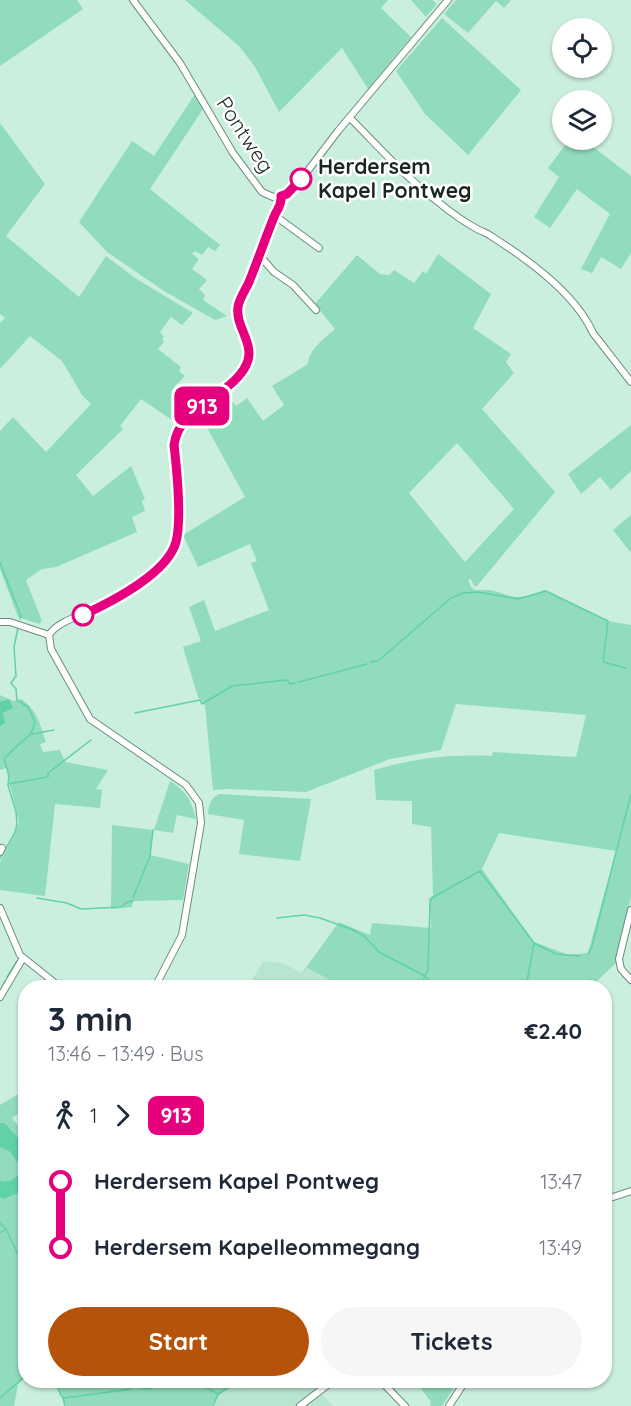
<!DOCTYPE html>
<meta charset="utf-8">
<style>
body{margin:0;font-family:Quicksand,sans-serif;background:#f6f6f7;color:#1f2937;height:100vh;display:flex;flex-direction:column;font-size:22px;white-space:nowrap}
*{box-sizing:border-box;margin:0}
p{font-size:20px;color:#747a83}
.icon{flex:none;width:33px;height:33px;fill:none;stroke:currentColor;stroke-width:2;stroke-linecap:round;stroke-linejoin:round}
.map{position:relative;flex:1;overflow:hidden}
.details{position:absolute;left:18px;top:980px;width:594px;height:408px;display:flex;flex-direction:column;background:#fff;border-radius:24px;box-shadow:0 2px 4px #0004}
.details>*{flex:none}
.badge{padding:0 12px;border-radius:9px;font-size:21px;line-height:39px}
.fabs{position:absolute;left:552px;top:18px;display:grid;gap:12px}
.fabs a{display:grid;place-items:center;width:60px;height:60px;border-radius:50%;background:#fff;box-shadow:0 2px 4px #0004;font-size:30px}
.map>.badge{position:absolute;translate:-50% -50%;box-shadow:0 0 0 3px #fff}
.legs{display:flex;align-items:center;gap:9px;height:66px;padding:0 30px;font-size:20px}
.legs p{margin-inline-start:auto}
.overview{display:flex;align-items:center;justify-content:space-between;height:102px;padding:0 30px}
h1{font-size:33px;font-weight:700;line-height:45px}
.button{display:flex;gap:12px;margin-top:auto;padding:12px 30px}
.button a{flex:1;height:69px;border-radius:36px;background:#b45309;color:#fff;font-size:24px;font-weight:700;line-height:69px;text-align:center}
.button a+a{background:#f6f6f7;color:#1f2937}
ul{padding:0 30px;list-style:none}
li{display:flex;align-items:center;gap:21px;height:66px;font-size:22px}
li i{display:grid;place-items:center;width:9px;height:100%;margin:0 8px;background:currentColor}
li i::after{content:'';width:15px;height:15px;margin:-8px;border:4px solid;border-radius:50%;background:#fff}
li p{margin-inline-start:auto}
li:first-child i{background:linear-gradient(#0000 50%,currentColor 0)}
li:last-child i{background:linear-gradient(currentColor 50%,#0000 0)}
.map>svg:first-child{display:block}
</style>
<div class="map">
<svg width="631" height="1406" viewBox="0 0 631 1406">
<rect width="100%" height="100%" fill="#cbefde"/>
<path fill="#b8e5d0" d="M264,961l19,2 19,10 4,-5 24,12 7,7h-90z
M237,1380h71l25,26h-122l9,-11z"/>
<path fill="#91dcbc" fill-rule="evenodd" d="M0,0h77l6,9 -83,57z
M185,0h203l-7,8 30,29 -43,52 -26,-41 -63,64 -24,-45 -15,-20z
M411,0h21l5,4 -11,13z
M456,0h55l-7,8 -8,-7 -28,32 -24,-19z
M442,18l79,72 -53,65 -43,-41 -29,-43z
M195,94l8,15 -53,80 70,56 -5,6 -7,-4 -6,8 -7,-4 -3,3 7,5 -7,10 15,11 -8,9 6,6 -2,5 24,16 -12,4 -51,-29 -57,-39 -28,-30 53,-81 22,15z
M0,123l45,61 -39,52 73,61 27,-41 29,22 58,35 -11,12 -11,-8 -11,15 4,5 -2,2 2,3 -6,7 23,18 -2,4 6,5 -10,10 6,7 14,11 -20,18 -34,-23 -21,27 3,3 -47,46 17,21 38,-30 14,33 -3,2 3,10 -13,6 5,15 -81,35 -14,2 -16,11 16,41 -3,3 -21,-7 -18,-48v-138l13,-14 33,35 45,-48 -9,-9 -20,-34 -32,-25 -30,33v-46l5,-5 -5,-4z
M569,140h15l47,36v77l-10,16 -20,-12 -9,16 -11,-4 29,-55 -33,-25 -27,39 -16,-11 25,-40 -11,-9z
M438,254l53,40 -18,34 38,26 -5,8 8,11 -32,36 73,83 -78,94h-3l-3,-7 -3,1 3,7 4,3h16l23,7 15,-1 15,-6 64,31 23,4v272l-15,66 -20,19 -3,-2 -3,7h-150l-10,-8 -5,8h-88l-7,-7 -23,-12 -5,5 37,-51 31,13 2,-12 59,5 -2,-30 4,-2 -2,-69 -19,-3v-23l-36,-1 -2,-30c42,-12 75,-16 118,-14l1,-4 83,5 10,-42 -130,-11 -15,46 -51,9 -84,33 -77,-3 -16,1 -8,-85 -7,-8 -15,-50 18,-6 -12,-34 15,-7 11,31 54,-21 -18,-47 6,-2 -7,-17 -52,23 -15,-32 62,-38 -46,-84 26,-21 11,14 11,-8 16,23 21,-16 -12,-19 36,-22c0,-14 17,-26 27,-35l-20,-25 42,-49 23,19 9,1 5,-5 20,13 9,-12 3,3zM457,443l57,66 -49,53 -56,-69zM499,833l117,18 -28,102 -19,2 -35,-13 -52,-73z
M631,425v46l-20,19 -11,-13 -19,17 -13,-20z
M631,515v38l-18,-23z
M0,695l13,6 8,-2c15,9 20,27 25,43l-6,2 3,8 17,-2 5,12 43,8 -12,19 6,1 -2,18 -45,-4 -10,92 -45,-6v-27l19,-40 -13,-55 -6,2z
M170,781c16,10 22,20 26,38l-19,-4 -4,18 -19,-3 -4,25 39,9 -6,36 -50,1 -1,6 -21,2 1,-84 42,5z
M219,794l92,5 -11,62 -61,-7 5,-34 -36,-6c1,-10 2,-15 11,-20z
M25,1090v19l-13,9c4,5 11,13 13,19 5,15 -3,51 -25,43v-33l10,5 7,10 -13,-39h-4v-18z
M25,1190v188l-7,7 -4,21h-14v-208l6,1z
M55,1380h74l7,7 15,1 18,-8h68l-17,15 -9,11h-145z
M415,1380h44l-17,26h-12l1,-4z"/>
<path fill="#60d2a6" d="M9,699l4,9 -10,5 2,10 -5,3v-24z
M0,1123h4c6,6 20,19 20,29 0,3 -3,6 -3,9l-4,1 -7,-10 -10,-5z
M24,1163l1,27 -20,9 -5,-1v-18c9,4 16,-2 22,-10l-2,-5z"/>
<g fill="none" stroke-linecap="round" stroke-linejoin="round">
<path stroke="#60d2a6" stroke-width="1.5" d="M0,563l21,53 -1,3
M371,662l7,-1 73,-63 12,-5 15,-1 40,7 28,-8 62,30 -5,41 23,6
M299,682l68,-18
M135,713l65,-13 2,4 30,-18 55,-6 3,4 5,-1
M32,734l22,-4
M8,784l40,-7v-4l43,-33
M0,859l15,-27 2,-8 -1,-12 -8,-27 1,-10 -5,-16c5,-5 10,-10 14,-14 11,-10 13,-8 17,-23l-7,-15 -11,-7 -1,-11 -5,-6 5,-7 -2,-29 4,-19
M37,898l30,5 14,6 40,-2 6,-5 6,-1
M133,898l17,-42 3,-26
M277,918l27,-3 16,3 33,12 11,6 15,16 44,23 15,12
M588,954l4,-8 39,-152
M7,977l10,-16
M420,987l8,-17 2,-68 2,-4 48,-27 54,72
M526,987l8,-44 22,11 24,2
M0,991l5,-10
M0,1223l6,6
M0,1233l6,-4 20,43
M55,1380l6,16 3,2 68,-9
M136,1387l11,2 29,-7 16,1 15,5 11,6
M0,1398l26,-23
M63,1398l2,8
M213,1406l5,-12 24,-14"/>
<g stroke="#6c8d7e" stroke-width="8">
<path id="minor" d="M133,0l47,63 53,90 29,39 11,5 14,-3 10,-9 41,-54 110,-131
M350,118c28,28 55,59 87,83 13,11 27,21 42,29 4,2 8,3 12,6 36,23 84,57 102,97l38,49
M274,215l45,33
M260,256l14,16 19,13 23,25
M0,622h10l39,13
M49,635c8,-13 30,-19 44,-25 25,-11 71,-37 82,-64 8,-22 1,-76 -1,-101 6,-38 52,-47 70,-76 15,-23 -9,-40 -6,-62 1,-8 8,-18 11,-25 9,-22 16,-44 25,-65 3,-8 7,-11 7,-21
M49,635l2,14 39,70 96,66 13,18 2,20 -19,112 -27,52
M0,852l2,-4
M0,908l20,47 40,32
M631,910l-12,49 2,10 10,11
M0,997l23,-39
M604,1200l27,-9
M380,1380l25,26
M300,1406l34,-26
M449,1406l17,-26"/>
</g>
<use href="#minor" stroke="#fff" stroke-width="6"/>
</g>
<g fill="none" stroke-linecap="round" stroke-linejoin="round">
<g stroke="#fff" stroke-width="14">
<path id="line-1" d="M83,615c28,-13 84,-41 93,-73 6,-24 1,-71 -2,-97 5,-38 52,-47 70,-76 15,-23 -9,-40 -6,-62 1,-8 8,-18 11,-25 9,-22 16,-43 25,-65 3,-8 8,-11 7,-21l6,-2 14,-15"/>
</g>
<use href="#line-1" stroke="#e6007e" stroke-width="9"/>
</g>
<g fill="#fff" stroke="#e6007e" stroke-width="3">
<circle cx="301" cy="179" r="10"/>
<circle cx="83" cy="615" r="10"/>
</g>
<g text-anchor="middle" stroke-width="5" stroke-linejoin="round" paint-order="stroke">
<g font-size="21" fill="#192721" stroke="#fff">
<text transform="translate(245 135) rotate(57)" y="7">Pontweg</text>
</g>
<g font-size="21" font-weight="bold" fill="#192721" stroke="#fff" text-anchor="start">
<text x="318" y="174">Herdersem<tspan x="318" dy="24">Kapel Pontweg</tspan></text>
</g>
</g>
</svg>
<div class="fabs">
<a><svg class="icon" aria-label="locate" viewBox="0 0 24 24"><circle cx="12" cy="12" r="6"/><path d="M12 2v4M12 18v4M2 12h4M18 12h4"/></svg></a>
<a><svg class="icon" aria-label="layers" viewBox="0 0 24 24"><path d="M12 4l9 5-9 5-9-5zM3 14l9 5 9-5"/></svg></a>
</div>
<b class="badge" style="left:202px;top:406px;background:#e6007e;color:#fff">913</b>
<section class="details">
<div class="overview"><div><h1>3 min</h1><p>13:46 – 13:49 · Bus</p></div><b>€2.40</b></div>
<div class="legs"><svg class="icon" aria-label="walk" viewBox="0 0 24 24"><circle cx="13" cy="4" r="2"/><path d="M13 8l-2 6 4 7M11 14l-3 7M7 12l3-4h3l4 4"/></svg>1<svg class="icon" aria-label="forward" viewBox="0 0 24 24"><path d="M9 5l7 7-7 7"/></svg><b class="badge" style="background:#e6007e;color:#fff">913</b></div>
<ul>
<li><i style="color:#e6007e"></i><b>Herdersem Kapel Pontweg</b><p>13:47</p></li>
<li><i style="color:#e6007e"></i><b>Herdersem Kapelleommegang</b><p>13:49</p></li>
</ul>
<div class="button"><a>Start</a><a>Tickets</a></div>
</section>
</div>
